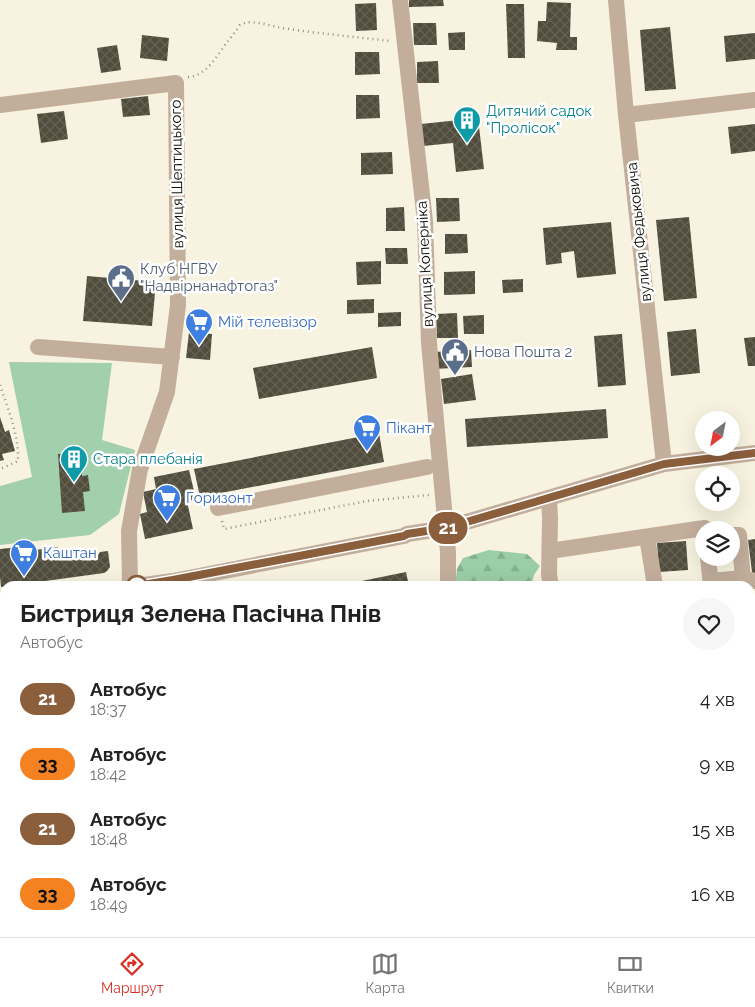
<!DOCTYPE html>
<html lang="uk">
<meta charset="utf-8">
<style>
body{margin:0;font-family:Raleway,sans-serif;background:#f6f6f6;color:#222;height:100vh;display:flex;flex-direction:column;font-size:19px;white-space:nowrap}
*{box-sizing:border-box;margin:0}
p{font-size:16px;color:#767676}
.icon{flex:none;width:28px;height:28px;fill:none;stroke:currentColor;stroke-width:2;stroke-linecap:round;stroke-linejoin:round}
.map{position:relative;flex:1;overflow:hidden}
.panel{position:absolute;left:0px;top:581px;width:755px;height:356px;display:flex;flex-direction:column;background:#fff;border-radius:15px 15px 0 0;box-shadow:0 5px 20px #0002}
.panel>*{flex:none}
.badge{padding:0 10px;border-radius:16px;font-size:18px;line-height:32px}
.needle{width:32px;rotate:212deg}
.buttons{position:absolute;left:695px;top:411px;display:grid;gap:10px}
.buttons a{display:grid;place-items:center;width:45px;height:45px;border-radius:50%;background:#fff;box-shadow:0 5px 20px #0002;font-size:25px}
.map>.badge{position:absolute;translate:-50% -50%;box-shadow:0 0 0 2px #fff}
.round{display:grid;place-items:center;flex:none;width:52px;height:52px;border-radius:26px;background:#f6f6f6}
.summary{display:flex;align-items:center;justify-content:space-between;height:85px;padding:0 20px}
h1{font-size:24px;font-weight:700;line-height:38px}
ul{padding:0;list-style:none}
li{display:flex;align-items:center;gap:15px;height:65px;padding:0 20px}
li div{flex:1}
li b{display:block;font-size:19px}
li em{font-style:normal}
li .badge{min-width:55px;font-weight:700;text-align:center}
.tabs{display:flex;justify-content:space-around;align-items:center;height:70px;border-top:1px solid #e0e0e0;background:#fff;font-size:14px;color:#767676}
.tabs a{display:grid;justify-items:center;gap:2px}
.tabs .current{color:#d93025}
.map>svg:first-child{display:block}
</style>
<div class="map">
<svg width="755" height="937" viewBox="0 0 755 937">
<defs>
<pattern id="forest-firs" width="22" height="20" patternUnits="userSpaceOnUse" patternTransform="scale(1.25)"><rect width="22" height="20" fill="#9acea6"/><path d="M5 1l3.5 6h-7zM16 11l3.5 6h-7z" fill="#84b08d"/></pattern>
<pattern id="building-cross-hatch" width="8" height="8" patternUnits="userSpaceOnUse" patternTransform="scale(1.25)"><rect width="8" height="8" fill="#514d3d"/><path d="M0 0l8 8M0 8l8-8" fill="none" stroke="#656255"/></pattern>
</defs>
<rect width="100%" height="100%" fill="#f7f3e0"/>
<path fill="#a2d0ac" d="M9,362l103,1 -10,77 33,10 -16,64 -29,21 -90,10v-59l32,-9z
M16,933h76l1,4h-76z
M111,933h141l-23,4h-118z
M668,933h74l1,4h-75z"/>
<path fill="url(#forest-firs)" d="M489,550l38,4 13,12 -6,9 -3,11h-76l2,-17 6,-11z
M755,883v42l-5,-18v-23z"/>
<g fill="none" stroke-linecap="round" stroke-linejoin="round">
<path stroke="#83a0d0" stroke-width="4.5" d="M750,825l5,-1"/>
</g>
<path fill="url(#building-cross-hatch)" d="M409,0h34l1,6 -35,1z
M547,2l24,1 -1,34h7v13h-21l1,-7 -20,-2 1,-20h8z
M376,3l1,27 -21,1 -1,-27z
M506,4h18l1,54h-17z
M413,23h23l1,22h-23z
M670,27l6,62 -31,2 -5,-61z
M465,32v18h-16l-1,-17z
M755,33v26l-29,3 -2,-26z
M142,35l27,3 -2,23 -27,-3z
M117,45l4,25 -20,3 -4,-25z
M355,52h24l1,22 -25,1z
M438,61l1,22h-22v-21z
M356,95h23l1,23 -24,1z
M148,96l2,19 -27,2 -2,-18z
M64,111l4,28 -27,4 -4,-29z
M478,118l6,51 -28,3 -3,-29 -30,3 -2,-22z
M755,124v27l-24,3 -3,-27z
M392,152l1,22 -32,1v-22z
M436,198h23l1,23 -23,1z
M404,207l1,24h-19v-23z
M689,217l8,81 -33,3 -8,-81z
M611,222l5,52 -39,4 -3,-27 -13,2 1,10 -16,2 -3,-37z
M445,234h22l1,19 -23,1z
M385,248h22l1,16h-22z
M381,261v23l-24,1 -1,-23z
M475,271v23l-31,1v-23z
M87,276l69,6 -4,44 -69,-5z
M523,279v13l-20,1 -1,-13z
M374,299v14l-27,1v-14z
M401,312v14l-23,1v-14z
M457,313l1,25h-21l-1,-24z
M484,315v19h-20l-1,-18z
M696,329l4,44 -29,3 -4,-44z
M189,332l23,2 -2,26 -24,-2z
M622,334l4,51 -28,2 -4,-51z
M755,337v29h-7l-4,-28z
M372,347l5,31 -118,21 -6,-31z
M471,350l1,17 -38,2 -1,-17z
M472,374l4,26 -32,4 -3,-25z
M606,409l2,29 -141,9 -2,-28z
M0,417l5,15 4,-2 6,21 -13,3 2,6 -4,1z
M379,433l5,29 -184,35 -6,-28z
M81,453l1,23 6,-1 2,16 -7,1 2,19 -23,2 -4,-59z
M189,470l7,29 -9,2 6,28 -48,10 -5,-25 7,-2 -4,-20 13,-3 -2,-12z
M755,539v41h-2l-5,-40z
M686,541l2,29 -29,2 -2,-29z
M18,547v5l40,-5v4l21,-2 1,11 16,-2 4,-6 8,-1 2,16 -3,4 -3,2 -103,14 -1,-10v-28z
M406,572l3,14h-67v-1z
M750,653h5v32l-5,1z
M5,657v29l-5,1v-29z
M532,932h29v5h-29z
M622,932h29v5h-29z"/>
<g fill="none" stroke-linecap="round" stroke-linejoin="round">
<path stroke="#918f81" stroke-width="2.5" stroke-dasharray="1 4" stroke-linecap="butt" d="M188,77c19,-1 30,-23 40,-36 4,-5 8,-10 12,-16l7,-3 13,1 22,5 28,4 80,9
M0,385c8,25 19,49 18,76l-4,2 -14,6
M222,521l2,8 143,-28 62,-6
M750,817l2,9
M750,914l3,14"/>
<path stroke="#c3ae9c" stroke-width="16" d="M400,0l25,221 4,122 19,209v34
M616,0l10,115 38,349
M0,105l176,-22 2,222 -11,87 -27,77 -11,62 1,55
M626,115l129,-15
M38,347l134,10
M549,498l1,20 -1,57 2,11
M218,508l209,-41
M731,535h8l4,43
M647,537l8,49
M550,551l147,-22 8,-1v2
M708,558l3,28
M711,581l32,-3 12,3
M137,586l36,-5 231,-45 3,-2 39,-6 218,-64 91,-11
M0,605l5,-1
M750,643l5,-1
M0,699h5
M0,738h5
M750,841l5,-1
M103,932l1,5
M434,932v5
M522,932v5
M663,932v5
M738,932l1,5
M344,937l33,-5"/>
</g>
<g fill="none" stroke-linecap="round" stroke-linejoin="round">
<g stroke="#fff" stroke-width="11">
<path id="line" d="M137,586l36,-6 231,-44 3,-2 39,-6 218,-64 91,-11"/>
</g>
<use href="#line" stroke="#8b5e3c" stroke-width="8"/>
</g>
<defs>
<g id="building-pin" transform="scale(1.4375)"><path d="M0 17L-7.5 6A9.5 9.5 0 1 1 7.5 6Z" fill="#0f9aa8" stroke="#fff"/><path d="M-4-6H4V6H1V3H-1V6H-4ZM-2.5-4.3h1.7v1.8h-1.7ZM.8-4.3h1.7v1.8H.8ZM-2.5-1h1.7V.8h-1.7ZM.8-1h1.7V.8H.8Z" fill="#fff"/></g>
<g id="civic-pin" transform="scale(1.4375)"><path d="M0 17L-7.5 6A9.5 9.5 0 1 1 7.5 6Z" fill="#5c6f8a" stroke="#fff"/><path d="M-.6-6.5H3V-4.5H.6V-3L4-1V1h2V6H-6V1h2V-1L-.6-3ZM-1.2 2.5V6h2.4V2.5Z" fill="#fff"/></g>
<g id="supermarket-pin" transform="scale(1.4375)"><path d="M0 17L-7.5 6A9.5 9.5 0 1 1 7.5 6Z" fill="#3f7fe0" stroke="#fff"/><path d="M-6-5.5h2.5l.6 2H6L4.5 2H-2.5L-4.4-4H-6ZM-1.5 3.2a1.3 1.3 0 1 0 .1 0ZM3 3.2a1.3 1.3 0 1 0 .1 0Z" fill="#fff"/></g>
</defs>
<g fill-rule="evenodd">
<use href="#building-pin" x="467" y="120"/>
<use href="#civic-pin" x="121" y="278"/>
<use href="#supermarket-pin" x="199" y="322"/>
<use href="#civic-pin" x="455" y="352"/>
<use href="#supermarket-pin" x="367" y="428"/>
<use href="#building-pin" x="74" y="459"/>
<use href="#supermarket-pin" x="167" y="498"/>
<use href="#supermarket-pin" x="24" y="553"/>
</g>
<circle fill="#fff" stroke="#8b5e3c" stroke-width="2.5" cx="137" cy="586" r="10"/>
<g text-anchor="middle" stroke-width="5" stroke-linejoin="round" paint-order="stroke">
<g font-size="15" fill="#0d838f" stroke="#fff" text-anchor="start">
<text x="486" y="116">Дитячий садок<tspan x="486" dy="17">"Пролісок"</tspan></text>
<text x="93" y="464">Стара плебанія</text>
</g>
<g font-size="15" fill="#0f0e08" stroke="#fff">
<text transform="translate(177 174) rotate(-91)" y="5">вулиця Шептицького</text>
<text transform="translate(639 232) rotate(-96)" y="5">вулиця Федьковича</text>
<text transform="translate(425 264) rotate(-93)" y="5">вулиця Коперніка</text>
</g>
<g font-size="15" fill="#4e5e75" stroke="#fff" text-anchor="start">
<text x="140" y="274">Клуб НГВУ<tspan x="140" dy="17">"Надвірнанафтогаз"</tspan></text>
<text x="474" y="357">Нова Пошта 2</text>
</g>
<g font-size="15" fill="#366cbe" stroke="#fff" text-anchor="start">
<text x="218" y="327">Мій телевізор</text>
<text x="386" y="433">Пікант</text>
<text x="186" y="503">Горизонт</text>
<text x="43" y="558">Каштан</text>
</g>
</g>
</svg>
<div class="buttons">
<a><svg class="needle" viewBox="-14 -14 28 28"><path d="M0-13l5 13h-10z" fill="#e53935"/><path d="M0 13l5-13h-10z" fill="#767676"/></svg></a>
<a><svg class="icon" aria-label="locate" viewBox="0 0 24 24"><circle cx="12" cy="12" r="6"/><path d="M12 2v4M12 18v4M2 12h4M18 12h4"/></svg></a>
<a><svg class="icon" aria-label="layers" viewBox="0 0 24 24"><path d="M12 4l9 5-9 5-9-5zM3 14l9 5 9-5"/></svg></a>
</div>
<b class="badge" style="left:448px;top:528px;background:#8b5e3c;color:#fff">21</b>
<section class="panel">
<div class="summary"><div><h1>Бистриця Зелена Пасічна Пнів</h1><p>Автобус</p></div><a class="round"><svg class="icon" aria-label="heart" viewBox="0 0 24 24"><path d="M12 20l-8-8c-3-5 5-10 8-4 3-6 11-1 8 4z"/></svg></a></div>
<ul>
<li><span class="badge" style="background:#8b5e3c;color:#fff">21</span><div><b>Автобус</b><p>18:37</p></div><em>4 хв</em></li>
<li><span class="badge" style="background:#f58220;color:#111">33</span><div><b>Автобус</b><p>18:42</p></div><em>9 хв</em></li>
<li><span class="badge" style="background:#8b5e3c;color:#fff">21</span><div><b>Автобус</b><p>18:48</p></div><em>15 хв</em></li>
<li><span class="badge" style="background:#f58220;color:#111">33</span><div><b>Автобус</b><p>18:49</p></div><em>16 хв</em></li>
</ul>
</section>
</div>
<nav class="tabs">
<a class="current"><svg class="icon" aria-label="directions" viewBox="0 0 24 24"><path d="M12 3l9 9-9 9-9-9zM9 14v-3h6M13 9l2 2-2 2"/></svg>Маршрут</a>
<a><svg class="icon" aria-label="map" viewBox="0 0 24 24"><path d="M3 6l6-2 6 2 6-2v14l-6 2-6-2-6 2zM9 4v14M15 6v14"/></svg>Карта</a>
<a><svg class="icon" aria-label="tickets" viewBox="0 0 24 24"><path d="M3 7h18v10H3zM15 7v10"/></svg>Квитки</a>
</nav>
